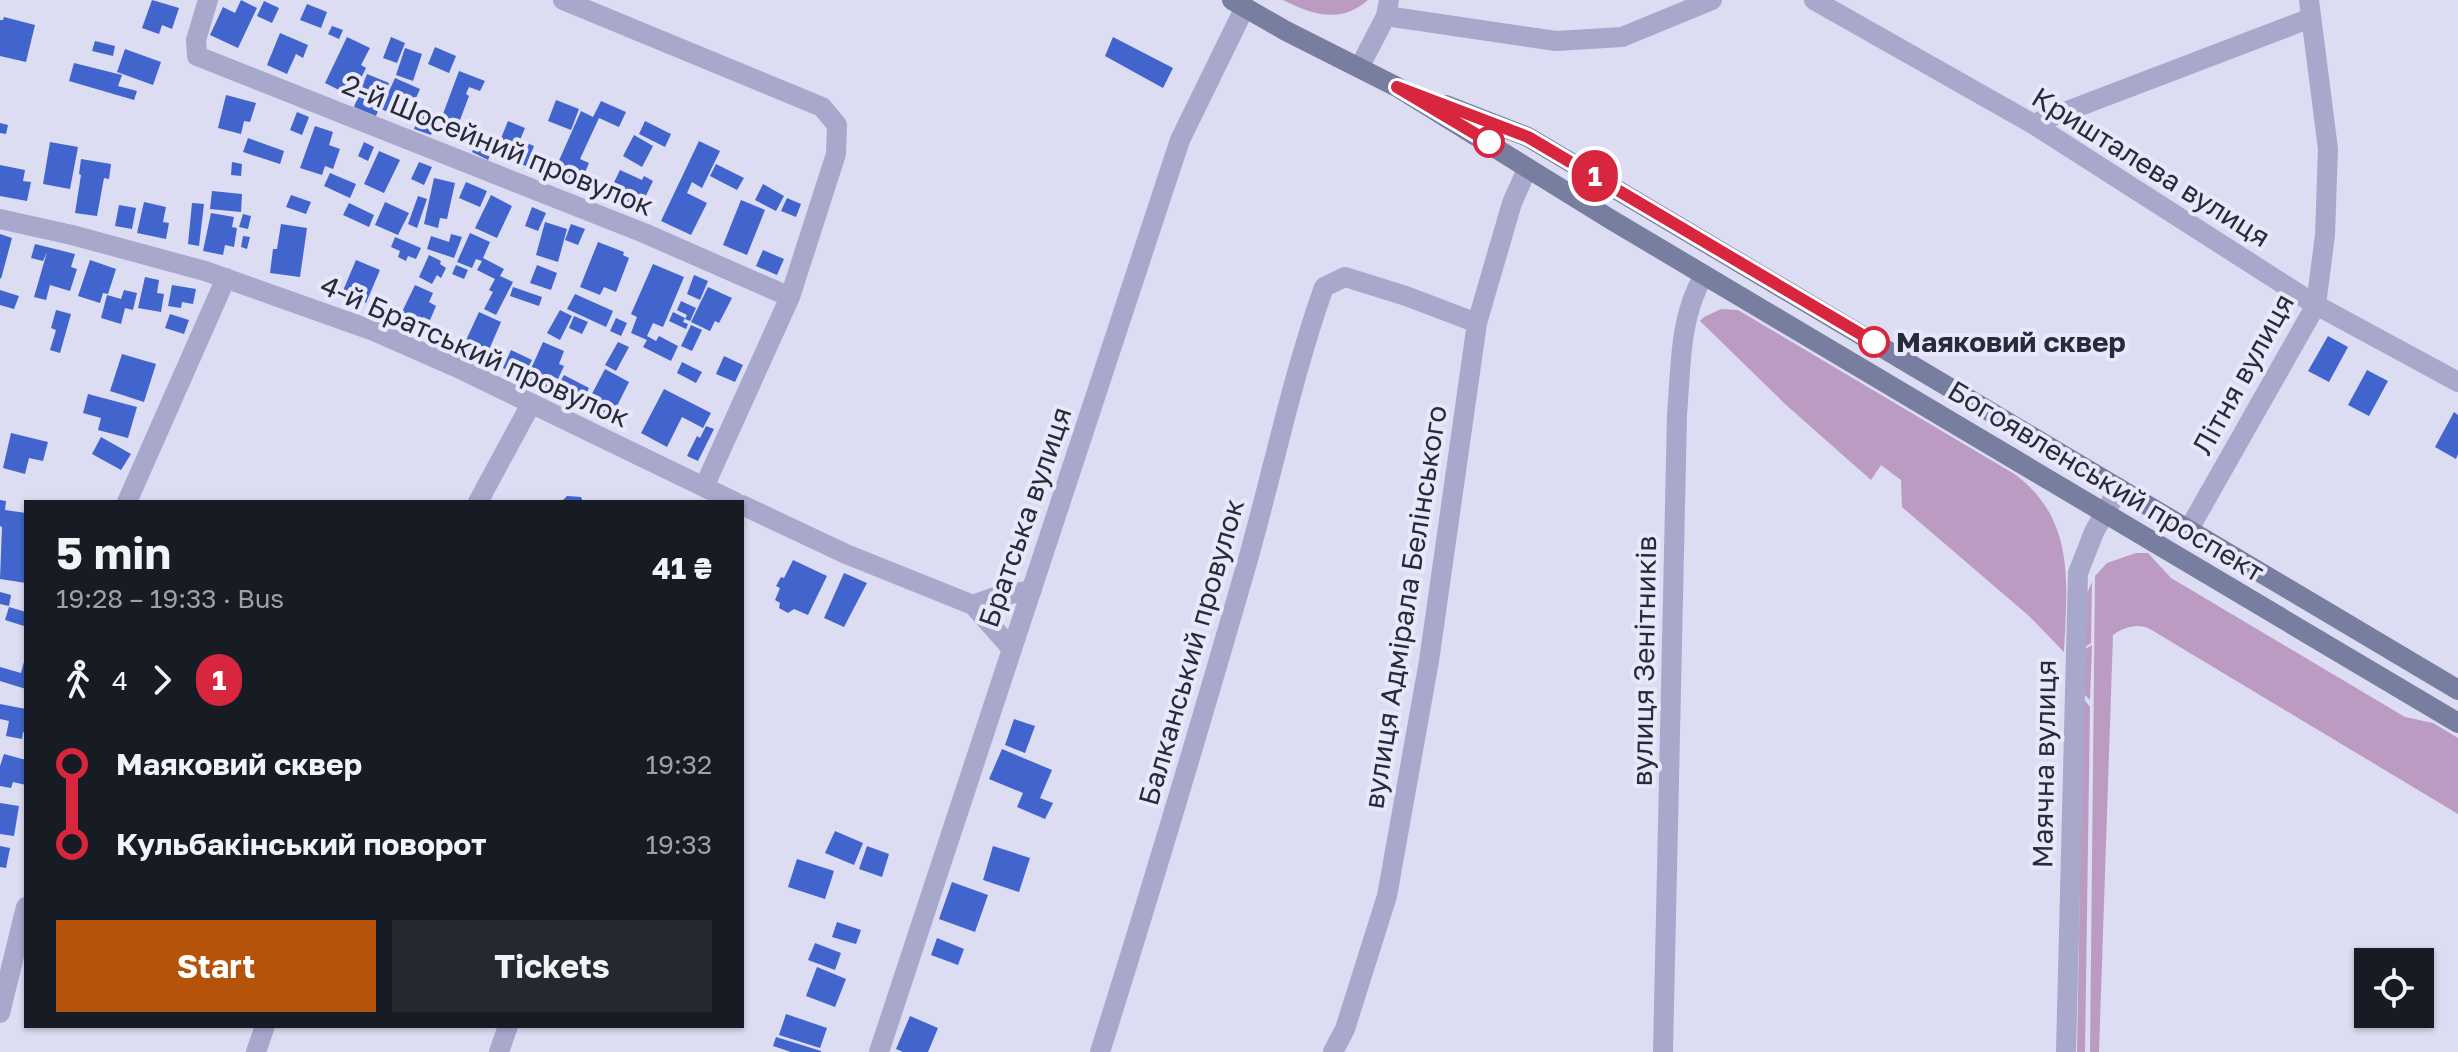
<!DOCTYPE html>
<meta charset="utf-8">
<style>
body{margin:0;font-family:"Golos Text",sans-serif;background:#242831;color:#f1f3f6;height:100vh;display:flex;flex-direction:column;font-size:30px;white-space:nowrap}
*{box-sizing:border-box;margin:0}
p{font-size:26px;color:#9ea1a6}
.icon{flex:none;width:44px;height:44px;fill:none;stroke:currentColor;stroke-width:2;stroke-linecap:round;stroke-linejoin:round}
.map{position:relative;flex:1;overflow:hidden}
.details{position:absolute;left:24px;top:500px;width:720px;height:528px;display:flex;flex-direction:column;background:#171b24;border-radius:0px;box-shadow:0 2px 6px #0004}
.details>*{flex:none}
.badge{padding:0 16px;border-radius:26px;font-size:28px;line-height:52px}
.buttons{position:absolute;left:2354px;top:948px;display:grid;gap:16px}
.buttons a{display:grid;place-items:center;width:80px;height:80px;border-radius:0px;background:#171b24;box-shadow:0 2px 6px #0004;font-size:40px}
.map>.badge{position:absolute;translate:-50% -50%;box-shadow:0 0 0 4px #fff}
.legs{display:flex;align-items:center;gap:12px;height:88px;padding:0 32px;font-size:26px}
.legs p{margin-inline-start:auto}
.head{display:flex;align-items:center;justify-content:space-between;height:136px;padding:0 32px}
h1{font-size:44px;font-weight:700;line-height:60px}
.button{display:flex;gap:16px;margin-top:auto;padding:16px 32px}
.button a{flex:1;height:92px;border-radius:0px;background:#b45309;color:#fff;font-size:32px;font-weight:700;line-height:92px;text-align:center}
.button a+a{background:#242831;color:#f1f3f6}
ul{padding:0 32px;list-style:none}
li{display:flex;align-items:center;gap:28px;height:80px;font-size:30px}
li i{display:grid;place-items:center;width:12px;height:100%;margin:0 10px;background:currentColor}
li i::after{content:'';width:20px;height:20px;margin:-10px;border:6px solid;border-radius:50%;background:#171b24}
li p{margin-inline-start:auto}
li:first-child i{background:linear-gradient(#0000 50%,currentColor 0)}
li:last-child i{background:linear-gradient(currentColor 50%,#0000 0)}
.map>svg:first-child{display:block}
</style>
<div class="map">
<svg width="2458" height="1052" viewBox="0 0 2458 1052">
<rect width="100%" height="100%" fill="#dcdcf3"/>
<path fill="#bc9bc3" d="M1283,0h85c-27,24 -56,15 -85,0z
M1721,309l17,1 278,165c60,46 51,109 48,177l-35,-36 -127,-109 -1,-27 -20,-15 -10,15 -86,-76 -85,-83 4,-4z
M2136,553h12l23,25 234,139 28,6 25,15v76l-308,-185c-12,-6 -26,-2 -37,6l-14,417h-9l5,-476 12,-13z
M2092,582l-1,61 -6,4 1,-51z
M2092,645l-2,55 -7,-7 1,-43z
M2083,698l7,9 -5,345h-8z"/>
<path fill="#4165cc" d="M152,0l27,8 -7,21 -10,-4 -3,9 -17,-6z
M241,0l16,8 -19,40 -28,-13 13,-28 12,6z
M264,1l15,7 -7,15 -15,-7z
M307,4l20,8 -6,16 -21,-8z
M4,17l31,8 -9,37 -26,-6v-36h3z
M332,26l11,4 -4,9 -11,-5z
M280,33l28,12 -5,13 -7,-4 -9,20 -20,-9z
M347,37l23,11 -9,17 5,3 -8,16 -5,-3 -6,13 -22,-11z
M391,37l14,6 -8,20 -14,-5z
M1113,37l60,31 -10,20 -58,-32z
M95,41l20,5 -2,10 -21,-5z
M435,47l21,9 -7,17 -21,-9z
M405,48l17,6 -9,27 -17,-6z
M125,49l36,13 -8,23 -36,-13z
M74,63l48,12 -4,11 19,5 -3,9 -65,-19z
M459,71l26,10 -5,10 -11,-4 -3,7 3,2 -15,40 -17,-6z
M367,74l22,9 -13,33 -22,-9z
M395,78l25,11 -14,31 -25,-11z
M226,95l30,8 -6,19 -6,-1 -3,13 -23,-6z
M556,100l23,9 -8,21 -23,-9z
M601,101l25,11 -7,15 -20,-9 -19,41 9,4 -6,14 -8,-3 -4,9 -18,-9 28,-63 12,6z
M423,108l16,7 -8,20 -17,-6z
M297,112l12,5 -7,18 -12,-5z
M508,121l17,7 -5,12 14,6 -8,20 -31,-13z
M645,121l26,13 -6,13 -26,-13z
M0,123l8,2 -2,9 -6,-1z
M315,126l18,6 -4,13 11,4 -7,20 -8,-3 -3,9 -22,-7z
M481,133l16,7 -9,20 -16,-8z
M634,135l19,11 -11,21 -19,-11z
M248,138l36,13 -4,13 -37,-12z
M699,141l21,10 -18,37 -10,-6 -5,11 20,10 -16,32 -30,-14z
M50,142l28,5 -8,42 -27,-5z
M364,142l10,5 -6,14 -10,-5z
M379,151l21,9 -16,33 -20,-9z
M81,159l30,5 -2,15 -5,-1 -7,38 -22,-3 6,-38 -2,-1z
M232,162l10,2 -1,12 -10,-1z
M419,162l13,5 -8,18 -13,-6z
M716,164l28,14 -7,12 -27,-14z
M0,165l25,5 -2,11 8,1 -4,19 -27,-5z
M620,170l22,10 2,-4 9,5 -15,31 -31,-15z
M330,173l26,11 -6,14 -26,-12z
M434,178l21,5 -8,36 -7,-1 -2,10 -14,-4z
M466,182l21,9 -7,16 -21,-9z
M763,184l21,12 -8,15 -21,-11z
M212,191l30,3 -1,18 -31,-3z
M291,195l20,7 -5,12 -20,-7z
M491,195l21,11 -15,32 -22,-10z
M418,196l9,3 -10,29 -9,-4z
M787,198l14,6 -5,13 -15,-6z
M741,200l24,10 -18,45 -24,-10z
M144,202l22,5 -3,15 6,1 -3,16 -29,-6z
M385,202l24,11 -11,22 -23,-10z
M192,203l12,1 -5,42 -11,-2z
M349,203l25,12 -5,12 -26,-12z
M119,205l17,3 -4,21 -17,-3z
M532,207l14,6 -8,18 -13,-5z
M211,213l23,4 -2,10 5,1 -3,19 -9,-2 -2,10 -20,-4z
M243,214l8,2 -3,13 -9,-2z
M545,222l22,7 -9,33 -22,-7z
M281,224l26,4 -7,49 -30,-4 3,-24h4z
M571,224l14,5 -7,16 -13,-5z
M470,233l20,9 -7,16 21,11 -4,7 13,6 -17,33 -12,-6 9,-17 -4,-2 6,-11 -18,-9 5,-9 -6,-2 -4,9 -15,-6z
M0,234l12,4 -11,41 -1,-1z
M451,234l11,3 -8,21 -27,-9 4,-13 18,6z
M243,236l7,1 -3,12 -6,-2z
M395,237l26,11 -5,11 -8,-3 -2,5 -8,-4 2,-6 -9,-4z
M598,242l26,10 -1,3 6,3 -13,34 -12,-5 -4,8 -20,-8z
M35,244l40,10 -4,13 6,2 -7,22 -20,-6 -4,15 -12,-3 13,-45 -4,9 -12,-3z
M763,250l21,9 -7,16 -21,-9z
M429,255l12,6 -1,3 6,4 -5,10 -4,-3 -5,9 -13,-7z
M90,260l26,9 -8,25 -5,-1 -3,10 -22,-7z
M356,260l24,10 -14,33 -24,-10z
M653,264l31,13 -21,50 -10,-4 -6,13 9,5 3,-5 19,10 -7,15 -28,-14 4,-7 -16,-7 6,-16 -6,-3z
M456,265l12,5 -4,9 -12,-5z
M537,265l20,8 -6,17 -21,-7z
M694,275l14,6 -8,19 -13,-6z
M145,277l14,3 -2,13 7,1 -3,18 -23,-4z
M172,285l24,4 -3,15 -11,-2 -1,6 -13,-2z
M415,285l18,8 -4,9 7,4 -6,14 -7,-3 -4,9 -19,-10z
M513,287l29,10 -3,9 -29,-10z
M708,287l24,11 -13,25 -4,-2 -5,10 -19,-9z
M0,290l19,6 -5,13 -14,-4z
M124,290l13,3 -4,17 -8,-2 -4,16 -20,-6 6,-23 14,4z
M575,294l38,17 -7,16 -39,-18z
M681,301l15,7 -6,13 -5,-2 2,-4 -10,-5z
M56,310l15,4 -11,39 -10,-3 6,-20 -5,-2z
M560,310l12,6 -12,24 -13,-7z
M479,312l22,10 -16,37 -23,-10z
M673,312l12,6 -2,4 5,2 -2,5 -17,-8z
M170,314l19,6 -5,14 -19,-6z
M574,316l14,6 -6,12 -13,-6z
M616,318l11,5 -6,13 -11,-5z
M691,325l11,5 -10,21 -11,-5z
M2328,336l20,11 -19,35 -21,-11z
M543,342l21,9 -5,13 5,2 -6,13 -4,-2 -6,12 -22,-9z
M618,342l11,5 -13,24 -11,-6z
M511,350l21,10 -9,17 -20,-9z
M122,354l34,10 -12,38 -34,-11z
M724,356l19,9 -8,17 -19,-8z
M682,362l20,10 -6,11 -19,-10z
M605,369l24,13 -14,28 -7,-4 -5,10 -18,-9z
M2367,370l21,11 -19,35 -21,-11z
M564,375l25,13 -8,17 -26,-14z
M664,389l47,24 -8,15 -21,-11 -15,30 -26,-14z
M88,394l49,13 -9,31 -30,-8 3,-12 -18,-5z
M2454,412l4,3v39l-2,5 -21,-12z
M706,426l8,3 -16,32 -11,-5 10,-20 3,2z
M11,433l37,9 -5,19 -14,-3 -4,16 -22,-6z
M101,437l30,17 -10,16 -29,-16z
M567,496l14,1 2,5h-22z
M0,500l6,1 -1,9 21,3v70l-26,-4 2,-52 -2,-1z
M793,560l34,16 -19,39 -14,-6 -6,4 -9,-5 1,-5 -5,-3 5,-12 -4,-2 5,-9 3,1z
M844,573l23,10 -23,44 -20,-9z
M0,592l11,3 -2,11 -9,-2z
M9,607l17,5 -2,14 -19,-6z
M25,658l1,31 -26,-8v-14l21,6z
M0,704l26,5v24l-3,-1 -1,7 -16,-3 3,-15 -9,-2z
M1014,719l21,7 -10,27 -20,-8z
M1002,749l50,21 -12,28 13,5 -8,16 -28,-12 6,-14 -34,-14z
M4,754l22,6v25l-13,-3 -2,6 -11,-2v-20z
M0,803l19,3 -5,30 -14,-2z
M835,831l28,12 -9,22 -29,-12z
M0,846l10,2 -4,20 -6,-1z
M867,846l22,8 -7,23 -23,-8z
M993,846l37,12 -11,34 -36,-12z
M797,859l37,12 -9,28 -37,-12z
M952,882l36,13 -13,37 -36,-13z
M837,922l24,8 -5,14 -24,-7z
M937,938l27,11 -6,16 -27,-10z
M815,943l26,10 -6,17 -27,-10z
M817,967l29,12 -11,28 -29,-11z
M786,1014l41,14 -7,20 -41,-13z
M910,1016l28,12 -10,24h-25l-7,-3z
M776,1037l45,14v1h-30l-18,-6z"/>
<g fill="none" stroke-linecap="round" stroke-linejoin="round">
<path stroke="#a7a8cc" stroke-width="20" d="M208,0l-12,40 1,16 447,177 146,64
M563,0l259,107 15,18 -1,29 -46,143 -86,190
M1814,0l219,124 283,181 142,77
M1386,16l170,25 66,-4 90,-37
M2033,124l278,-106
M0,219l72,16 133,36 169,60 82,36 279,135
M127,502l99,-224
M478,502l53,-98
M742,505l104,49 127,51 38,43
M2189,529l127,-224 9,-70 3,-86 -19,-149
M973,605l22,-8 37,-7
M0,1013l26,-106
M256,1052l9,-26
M499,1052l9,-26
M879,1052l301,-912 65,-133
M1100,1052c51,-162 100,-326 147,-489 26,-92 45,-186 77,-276l21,-10 61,19 71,27
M1333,1052l12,-23 42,-133 42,-235 48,-338 35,-120 15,-34
M1663,1052l14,-637c4,-48 2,-98 27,-140
M2066,1052l12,-479 16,-41 25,-44"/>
<path stroke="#a7a8cc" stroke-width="20" d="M1359,68l27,-52 3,-16"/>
<path stroke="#787ea0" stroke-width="20" d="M1232,0l54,31 111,56 213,132 848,504
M1446,105l82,32 930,553"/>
</g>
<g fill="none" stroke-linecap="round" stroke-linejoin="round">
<g stroke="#fff" stroke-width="18">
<path id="line-1" d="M1489,142l-92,-55 131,50 346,205"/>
</g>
<use href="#line-1" stroke="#d7263d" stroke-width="12"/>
</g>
<g fill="#fff" stroke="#d7263d" stroke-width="4">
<circle cx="1489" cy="142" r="14"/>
<circle cx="1874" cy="342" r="14"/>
</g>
<g text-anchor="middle" stroke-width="8" stroke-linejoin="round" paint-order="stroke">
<g font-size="28" fill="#282b38" stroke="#e9e8fb">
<text transform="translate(498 145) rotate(22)" y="10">2-й Шосейний провулок</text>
<text transform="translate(2151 167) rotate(32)" y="10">Кришталева вулиця</text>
<text transform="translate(475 351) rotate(24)" y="10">4-й Братський провулок</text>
<text transform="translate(2243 374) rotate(-61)" y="10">Літня вулиця</text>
<text transform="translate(2106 481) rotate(31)" y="10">Богоявленський проспект</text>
<text transform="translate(1025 517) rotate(-71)" y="10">Братська вулиця</text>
<text transform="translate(1405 607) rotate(-81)" y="10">вулиця Адмірала Белінського</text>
<text transform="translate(1191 652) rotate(-74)" y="10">Балканський провулок</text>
<text transform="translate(1644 661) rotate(-89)" y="10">вулиця Зенітників</text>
<text transform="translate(2044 764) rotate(-89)" y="10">Маячна вулиця</text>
</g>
<g font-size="28" font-weight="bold" fill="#282b38" stroke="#e9e8fb" text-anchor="start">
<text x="1896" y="352">Маяковий сквер</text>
</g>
</g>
</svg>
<div class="buttons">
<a><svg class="icon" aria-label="locate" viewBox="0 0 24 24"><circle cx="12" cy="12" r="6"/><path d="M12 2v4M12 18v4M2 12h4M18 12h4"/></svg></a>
</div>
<b class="badge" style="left:1595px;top:176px;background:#d7263d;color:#fff">1</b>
<section class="details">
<div class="head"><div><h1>5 min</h1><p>19:28 – 19:33 · Bus</p></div><b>41 ₴</b></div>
<div class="legs"><svg class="icon" aria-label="walk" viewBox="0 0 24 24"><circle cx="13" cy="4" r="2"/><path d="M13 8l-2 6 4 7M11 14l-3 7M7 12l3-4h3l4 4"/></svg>4<svg class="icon" aria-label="forward" viewBox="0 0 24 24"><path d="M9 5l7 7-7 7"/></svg><b class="badge" style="background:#d7263d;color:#fff">1</b></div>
<ul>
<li><i style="color:#d7263d"></i><b>Маяковий сквер</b><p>19:32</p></li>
<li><i style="color:#d7263d"></i><b>Кульбакінський поворот</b><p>19:33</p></li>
</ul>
<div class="button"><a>Start</a><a>Tickets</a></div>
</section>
</div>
